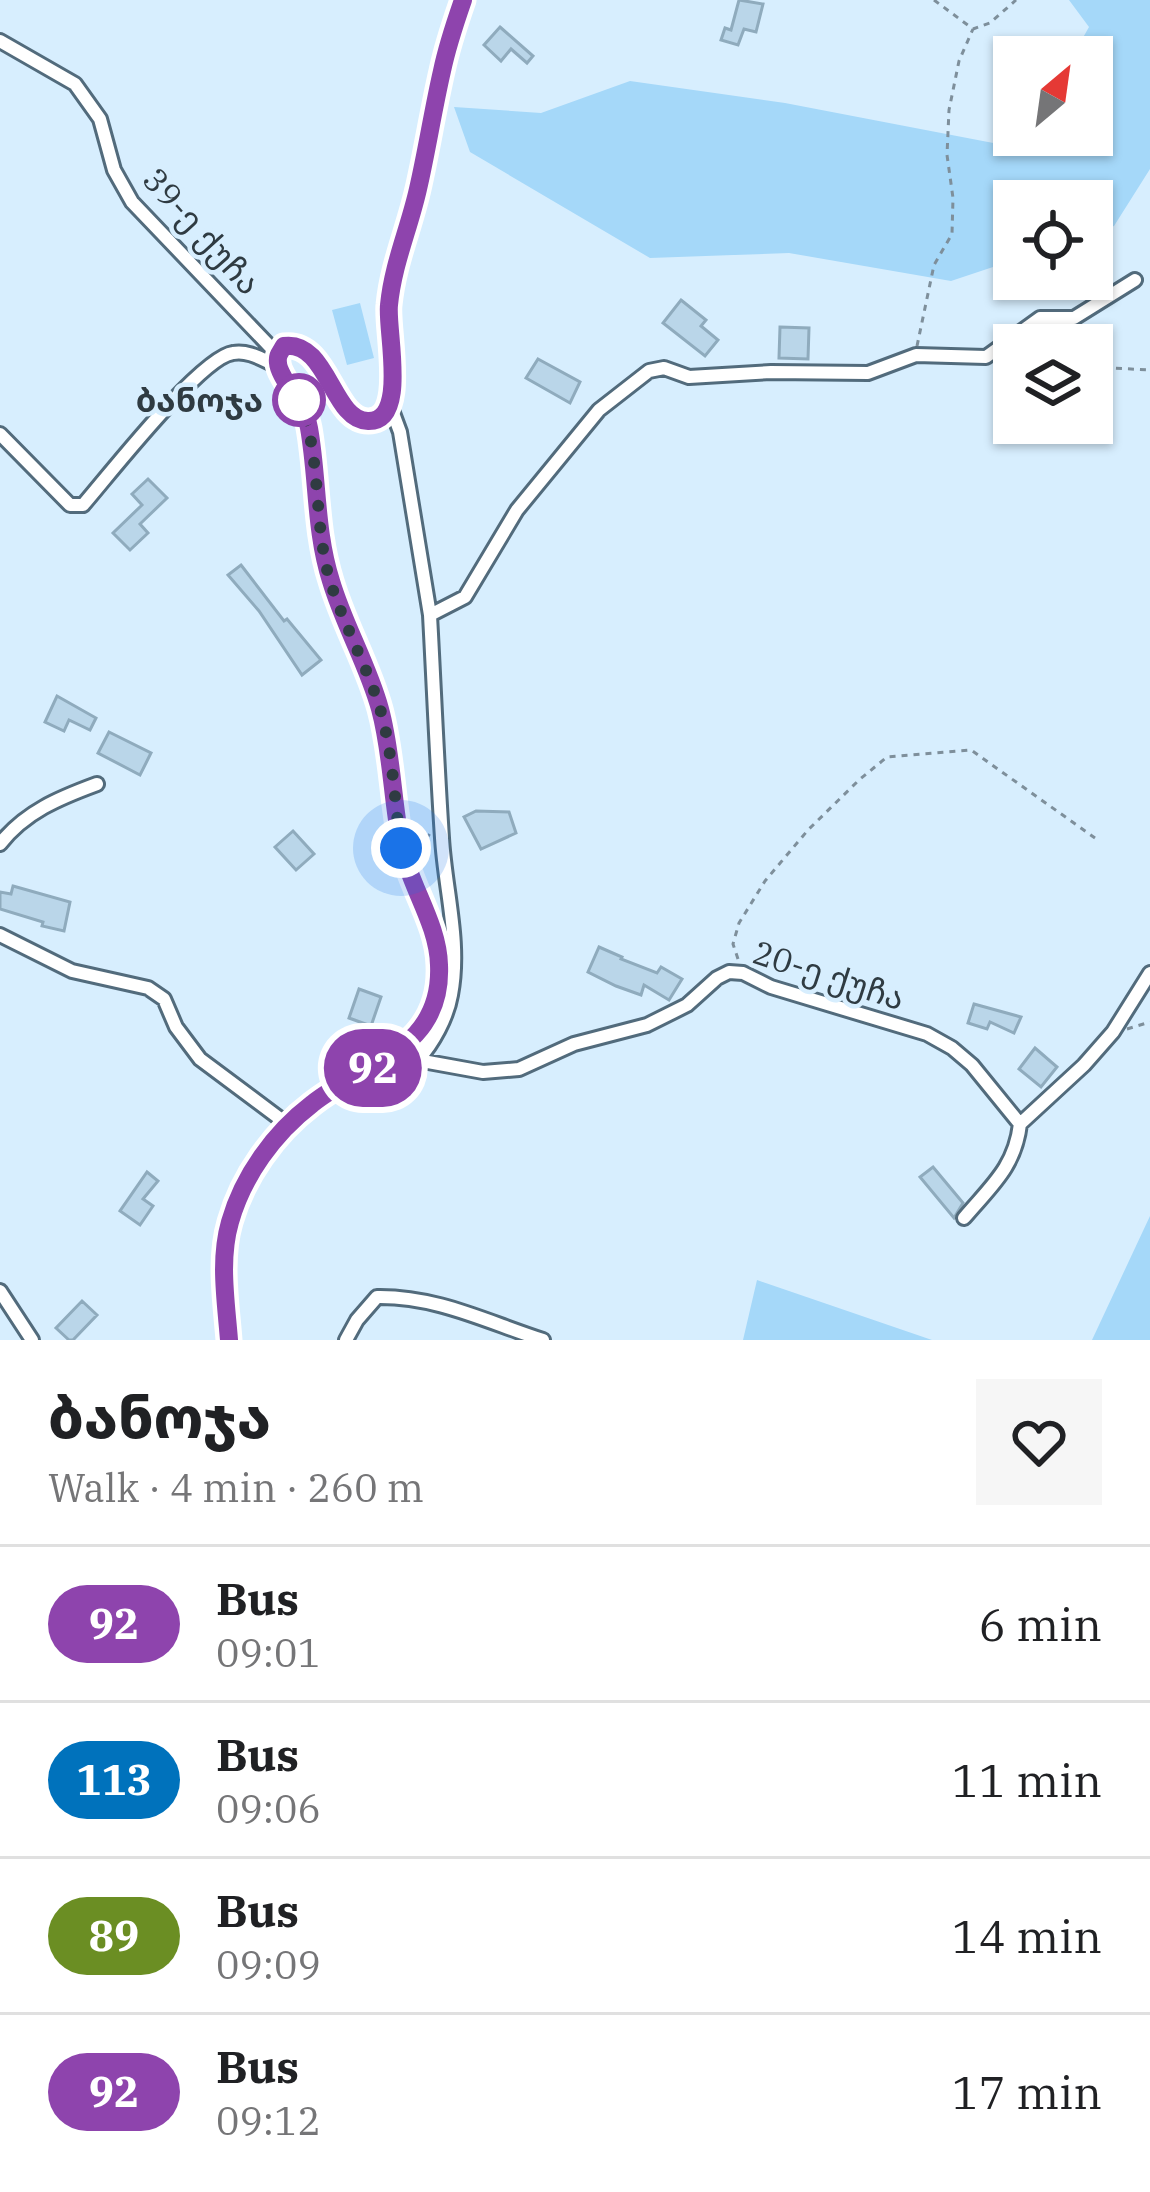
<!DOCTYPE html>
<meta charset="utf-8">
<style>
body{margin:0;font-family:"IBM Plex Serif","Noto Sans Georgian",serif;background:#f6f6f6;color:#202124;height:100vh;display:flex;flex-direction:column;font-size:45px;white-space:nowrap}
*{box-sizing:border-box;margin:0}
p{font-size:39px;color:#757577}
.icon{flex:none;width:66px;height:66px;fill:none;stroke:currentColor;stroke-width:2;stroke-linecap:round;stroke-linejoin:round}
.map{position:relative;height:1340px;overflow:hidden}
.panel{display:flex;flex-direction:column;background:#fff;flex:1}
.panel>*{flex:none}
.badge{padding:0 24px;border-radius:39px;font-size:42px;line-height:78px}
.needle{width:78px;rotate:29deg}
.tools{position:absolute;left:993px;top:36px;display:grid;gap:24px}
.tools a{display:grid;place-items:center;width:120px;height:120px;border-radius:0px;background:#fff;box-shadow:0 3px 9px #0004;font-size:60px}
.you{position:absolute;width:60px;height:60px;margin:-30px;border:9px solid #fff;border-radius:50%;background:#1a73e8;box-shadow:0 0 0 18px #1a73e833}
.map>.badge{position:absolute;translate:-50% -50%;box-shadow:0 0 0 6px #fff}
.round{display:grid;place-items:center;flex:none;width:126px;height:126px;border-radius:0px;background:#f6f6f6}
.overview{display:flex;align-items:center;justify-content:space-between;height:204px;padding:0 48px}
h1{font-size:57px;font-weight:800;line-height:90px}
ul{padding:0;list-style:none}
li{display:flex;align-items:center;gap:36px;height:156px;padding:0 48px;border-top:3px solid #e0e0e0}
li div{flex:1}
li b{display:block;font-size:45px}
li em{font-style:normal}
li .badge{min-width:132px;font-weight:700;text-align:center}
.map>svg:first-child{display:block}
</style>
<div class="map">
<svg width="1150" height="1340" viewBox="0 0 1150 1340">
<rect width="100%" height="100%" fill="#d7eefe"/>
<path fill="#a5d8f9" d="M1069,0h81v169l-36,57 -22,7v-32h-78v59l-63,21 -162,-28 -139,5 -180,-106 -16,-45 87,6 89,-32 155,22 240,46 6,-14h61v-78h-20l17,-30z
M360,303l14,55 -27,7 -15,-55z
M1150,1216v124h-58z
M757,1280l175,60h-189z"/>
<path fill="#bad6e9" stroke="#8fabbd" stroke-width="3" d="M739,0l24,4 -7,28 -12,-3 -6,16 -17,-5 4,-12 6,2z
M500,27l33,29 -6,7 -16,-14 -10,12 -17,-16z
M681,300l25,20 -5,6 17,14 -13,16 -42,-33z
M780,327l29,1 -1,31 -29,-1z
M538,359l42,23 -10,21 -44,-25z
M148,479l19,19 -27,26 8,9 -18,17 -17,-17 29,-28 -10,-11z
M241,565l43,56 3,-2 34,41 -19,15 -43,-64 -31,-36z
M57,696l39,22 -6,12 -21,-10 -5,11 -19,-9z
M109,732l42,21 -11,22 -42,-22z
M476,811l33,1 7,21 -35,16 -17,-32z
M293,831l21,23 -18,16 -21,-23z
M13,886l57,16 -6,29 -22,-5 1,-4 -43,-13v-17l11,2z
M599,947l23,10 -1,2 36,14 4,-6 21,12 -13,21 -25,-15 -3,10 -25,-9 -28,-14z
M359,989l22,8 -10,29 -22,-8z
M974,1004l47,13 -7,16 -24,-11 -3,7 -19,-6z
M1035,1048l22,19 -16,20 -22,-18z
M933,1167l30,36 -9,15 -34,-41z
M147,1172l11,9 -15,18 10,7 -13,19 -20,-14z
M82,1301l15,14 -24,25h-4l-13,-12z"/>
<g fill="none" stroke-linecap="round" stroke-linejoin="round">
<g stroke="#526b7c" stroke-width="18">
<path id="minor" d="M0,41l75,43 25,35 14,51 18,32 146,153
M390,405l10,27 30,183
M0,434l70,71h13c26,-30 118,-148 150,-152 16,-3 30,7 44,13
M0,844c25,-32 59,-46 97,-60
M0,935l72,36 76,17 16,11 12,28 24,32 87,65
M417,1060l66,12 36,-3 55,-25 73,-19 40,-20 30,-27 12,-6 14,1 28,14 156,47 25,14 20,17 48,59
M418,1060c15,-17 29,-42 33,-65 10,-53 -6,-105 -9,-157 -5,-75 -8,-149 -12,-223l35,-18 52,-87 82,-100 50,-39 15,-3 25,9 82,-5 97,1 48,-18 70,2 54,-39h34l61,-38
M964,1218c27,-32 51,-51 56,-94l64,-59 29,-33 37,-59
M0,1291l32,49
M228,1340c-2,-39 -9,-80 2,-118 13,-46 44,-89 82,-118 52,-42 131,-53 127,-139 -2,-42 -30,-80 -38,-121 -9,-45 -9,-91 -21,-135 -12,-44 -37,-84 -50,-128 -15,-50 -12,-102 -21,-153 -4,-23 -30,-49 -32,-65 0,-8 3,-10 7,-17 43,-7 48,75 84,75 41,1 18,-91 21,-116 4,-41 20,-76 29,-116 9,-39 15,-79 24,-118 5,-24 13,-48 21,-71
M346,1340l11,-20 20,-23c60,-1 110,25 166,43"/>
</g>
<path stroke="#7e8f9b" stroke-width="3" stroke-dasharray="6 6" stroke-linecap="butt" d="M934,0l39,29 17,-6 26,-23
M917,346l17,-81 18,-31 1,-36 -6,-43 2,-45 10,-49 14,-32
M1092,367l58,3
M407,822l23,14
M738,959l-5,-15 6,-21 26,-42 43,-51 51,-50 28,-23 84,-7 124,88
M1127,1029l23,-7"/>
<use href="#minor" stroke="#fff" stroke-width="12"/>
</g>
<g fill="none" stroke-linecap="round" stroke-linejoin="round">
<g stroke="#fff" stroke-width="27">
<path id="line" d="M229,1340c-3,-39 -10,-80 1,-118 13,-46 44,-89 82,-118 52,-42 131,-53 127,-139 -1,-42 -30,-80 -38,-121 -9,-45 -9,-91 -21,-135 -12,-44 -36,-84 -49,-128 -16,-50 -13,-102 -22,-153 -4,-24 -30,-50 -31,-65 -1,-8 2,-10 6,-17 44,-6 48,75 84,75 41,1 18,-91 21,-116 4,-41 20,-76 29,-116 9,-39 15,-79 24,-118 5,-24 13,-48 21,-71"/>
</g>
<use href="#line" stroke="#8e44ad" stroke-width="18"/>
<path stroke="#2f3b42" stroke-width="12" stroke-dasharray="0 21.6" d="M299,400c23,53 14,124 31,181 13,41 34,80 48,121 15,46 16,97 23,146"/>
</g>
<circle fill="#fff" stroke="#8e44ad" stroke-width="6" cx="299" cy="400" r="24"/>
<g text-anchor="middle" stroke-width="9" stroke-linejoin="round" paint-order="stroke">
<g font-size="33" fill="#2f3b42" stroke="#d7eefe">
<text transform="translate(202 231) rotate(48)" y="12">39-ე ქუჩა</text>
<text transform="translate(829 975) rotate(18)" y="12">20-ე ქუჩა</text>
</g>
<g font-size="33" font-weight="bold" fill="#2f3b42" stroke="#d7eefe" text-anchor="end">
<text x="263" y="412">ბანოჯა</text>
</g>
</g>
</svg>
<div class="tools">
<a><svg class="needle" viewBox="-14 -14 28 28"><path d="M0-13l5 13h-10z" fill="#e53935"/><path d="M0 13l5-13h-10z" fill="#757577"/></svg></a>
<a><svg class="icon" aria-label="locate" viewBox="0 0 24 24"><circle cx="12" cy="12" r="6"/><path d="M12 2v4M12 18v4M2 12h4M18 12h4"/></svg></a>
<a><svg class="icon" aria-label="layers" viewBox="0 0 24 24"><path d="M12 4l9 5-9 5-9-5zM3 14l9 5 9-5"/></svg></a>
</div>
<div class="you" style="left:401px;top:848px"></div>
<b class="badge" style="left:373px;top:1068px;background:#8e44ad;color:#fff">92</b>
</div>
<section class="panel">
<div class="overview"><div><h1>ბანოჯა</h1><p>Walk · 4 min · 260 m</p></div><a class="round"><svg class="icon" aria-label="heart" viewBox="0 0 24 24"><path d="M12 20l-8-8c-3-5 5-10 8-4 3-6 11-1 8 4z"/></svg></a></div>
<ul>
<li><span class="badge" style="background:#8e44ad;color:#fff">92</span><div><b>Bus</b><p>09:01</p></div><em>6 min</em></li>
<li><span class="badge" style="background:#0072bc;color:#fff">113</span><div><b>Bus</b><p>09:06</p></div><em>11 min</em></li>
<li><span class="badge" style="background:#6b8e23;color:#fff">89</span><div><b>Bus</b><p>09:09</p></div><em>14 min</em></li>
<li><span class="badge" style="background:#8e44ad;color:#fff">92</span><div><b>Bus</b><p>09:12</p></div><em>17 min</em></li>
</ul>
</section>
